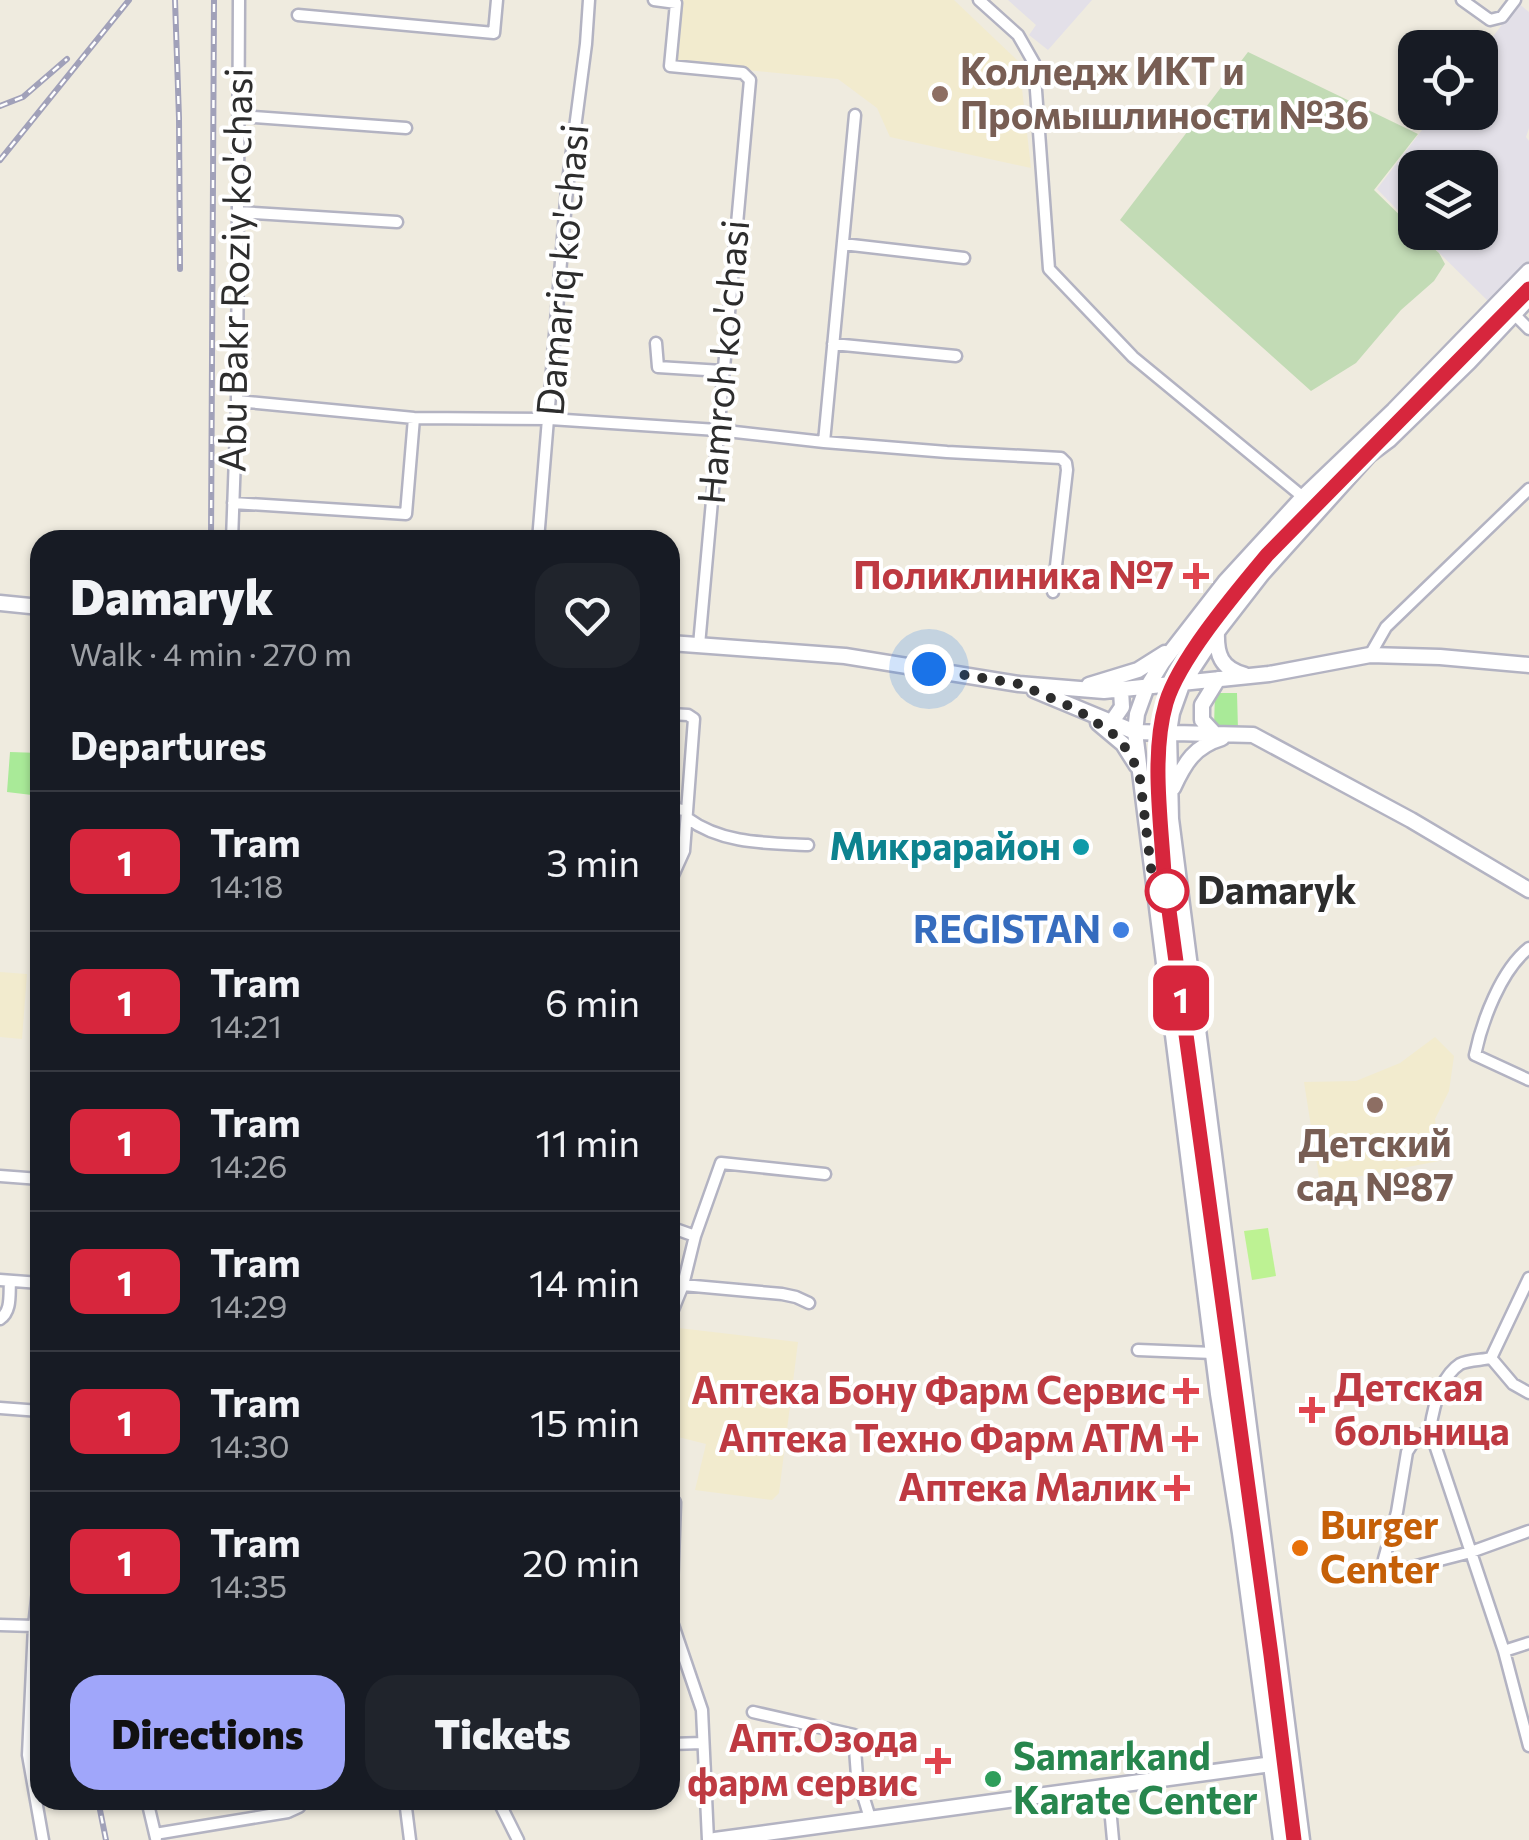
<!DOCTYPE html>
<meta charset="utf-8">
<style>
body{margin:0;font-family:Commissioner,sans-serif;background:#20242c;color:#f1f3f6;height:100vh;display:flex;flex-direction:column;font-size:38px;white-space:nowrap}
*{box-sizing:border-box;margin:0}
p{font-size:32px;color:#9ea1a6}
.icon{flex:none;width:55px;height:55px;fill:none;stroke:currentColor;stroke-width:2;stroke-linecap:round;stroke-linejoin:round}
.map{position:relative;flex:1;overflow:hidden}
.drawer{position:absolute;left:30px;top:530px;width:650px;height:1280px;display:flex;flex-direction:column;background:#171b24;border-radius:30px;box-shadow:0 2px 8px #0004}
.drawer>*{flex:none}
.badge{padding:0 20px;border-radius:15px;font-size:35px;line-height:65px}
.buttons{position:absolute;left:1398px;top:30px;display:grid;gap:20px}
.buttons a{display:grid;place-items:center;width:100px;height:100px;border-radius:20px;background:#171b24;box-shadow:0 2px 8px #0004;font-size:50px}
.you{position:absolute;width:50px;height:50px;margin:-25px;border:8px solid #fff;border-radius:50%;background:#1a73e8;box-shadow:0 0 0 15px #1a73e833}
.map>.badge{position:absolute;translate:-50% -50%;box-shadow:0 0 0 5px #fff}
h2{padding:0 40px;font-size:38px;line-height:90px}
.round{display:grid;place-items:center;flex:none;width:105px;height:105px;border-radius:30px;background:#20242c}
.summary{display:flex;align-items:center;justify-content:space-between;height:170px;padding:0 40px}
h1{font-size:48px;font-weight:800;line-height:75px}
.button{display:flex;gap:20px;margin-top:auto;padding:20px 40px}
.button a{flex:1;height:115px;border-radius:30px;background:#a0a6fa;color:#111;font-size:40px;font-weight:800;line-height:115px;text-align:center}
.button a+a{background:#20242c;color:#f1f3f6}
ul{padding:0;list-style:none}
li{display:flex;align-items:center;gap:30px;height:140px;padding:0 40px;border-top:2px solid #363941}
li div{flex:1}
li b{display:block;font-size:38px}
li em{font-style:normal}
li .badge{min-width:110px;font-weight:700;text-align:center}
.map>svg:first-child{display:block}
</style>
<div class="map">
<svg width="1529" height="1840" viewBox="0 0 1529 1840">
<rect width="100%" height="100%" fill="#efebdf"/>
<path fill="#e3e0e8" d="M1008,0h84l-44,50 -19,-15 7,-10z
M1518,3l11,9v116l-3,9 3,4v120l-40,41 -70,-69 61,-1v-64h-65v60l-38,-39 58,-76 45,-1v-58z"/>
<path fill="#f2ebce" d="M678,0h276l65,62 12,106 -141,-31 -13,-29 -39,-29 -164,-16z
M0,972l27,2 -5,65 -22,-2z
M1435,1037l19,19 -5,35 -14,28 4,42 -119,23 -16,-102 52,-1 44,-18z
M670,1327l128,15 -19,151 -7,7 -77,-10 11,-46 -36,-9z"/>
<path fill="#a9ea98" d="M1215,693h22l1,37 -24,-4z
M10,752l30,1v43l-33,-4z"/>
<path fill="#c2dbb5" d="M1248,52l170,82 -44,56 41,40v2l24,21 6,11 -11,17 -33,29 -45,53 -45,28 -191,-171z"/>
<path fill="#bdf293" d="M1268,1228l8,48 -24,4 -8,-49z"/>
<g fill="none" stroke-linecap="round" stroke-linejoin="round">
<g stroke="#b3b3c2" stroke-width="15">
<path id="street" d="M654,0l22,3 -6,63 73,7 7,7 -51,565
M979,0l39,35 16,28 15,206 84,88 170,140
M1462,0l28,20 12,-3 13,-17
M298,15l196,18 3,-33
M239,116l167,12
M238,212l159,10
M843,244l121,14
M1514,314l15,15
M656,343l2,24 64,4
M833,344l123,12
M237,401l177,17 136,1 167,11 107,12 123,10 114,6 5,5 1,7 -14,122
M824,442l31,-327
M233,503l173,11 8,-96
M232,540l5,-139 2,-401
M538,540l29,-351 19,-145 3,-44
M1370,655l16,-28 143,-138
M670,714l18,1 6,4 -10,132 -14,31
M670,807l17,4
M687,818c35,26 79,25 121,27
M1529,948c-28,22 -47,73 -54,107l54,25
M0,1176l40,3
M670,1227l25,9
M0,1280l40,3
M683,1285l99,9 14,3 13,6
M670,1317l13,-32 12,-49 26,-73 104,11
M0,1319c12,-8 9,-25 10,-38
M1138,1350l75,3
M1491,1358c-8,2 -24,2 -31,6 -20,13 -27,45 -30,66l74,221 25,95
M1491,1358l38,-80
M1491,1358l22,26 16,9
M0,1408l40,3
M1430,1430l-14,8 -9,14 -10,60 -13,47 3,11 10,1 74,-19 58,-21
M670,1466v10
M675,1502l-4,117 31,91 6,130
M40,1573l-6,53 -6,129 15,85
M0,1625l34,1
M1504,1651l25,-8
M753,1712l101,23 3,41 13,42
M670,1744l33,-1
M1108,1786l5,54
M147,1800l9,38
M405,1800l5,40
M498,1800l20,40
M155,1834l133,-22 11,-5 4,-7"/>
</g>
<g stroke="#b3b3c2" stroke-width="19">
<path id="secondary" d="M0,603l40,4
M1217,632c-1,22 4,37 28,43
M670,643l175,13 174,28 85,7 165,-17 101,-19 70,2 89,8
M1089,685l49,-15 27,-17
M1034,690l101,42 118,3 158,85 118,70
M1098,723l25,21 14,22
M1111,723l11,-16 -1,-17
M1214,733l-12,-13v-15l16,-26
M1173,788c12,-26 22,-42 49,-50
M715,1840l564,-77
M1281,1840l-41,-307 -22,-139 -83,-662 2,-18 9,-25 16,-26 63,-81 78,-85 91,-87 135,-139
M1302,1840l-131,-1021 -2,-87 3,-19 10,-28 35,-53 45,-58 107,-119 20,-15 80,-78 60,-64"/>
</g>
<use href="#street" stroke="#fff" stroke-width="10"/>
<use href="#secondary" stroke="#fff" stroke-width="14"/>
<path stroke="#a1a1b9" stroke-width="2.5" d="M1287,1840l-129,-970 -4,-114 1,-24 7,-35 21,-41 48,-65 41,-48 257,-260"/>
<g stroke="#a1a1b9" stroke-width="6">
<path id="rail" d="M175,0l4,118 1,151
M0,106l23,-9 44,-38
M0,160l129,-160
M211,540l3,-540
M98,1800l8,40"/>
</g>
<use href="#rail" stroke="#fff" stroke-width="2.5" stroke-dasharray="8" stroke-linecap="butt"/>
</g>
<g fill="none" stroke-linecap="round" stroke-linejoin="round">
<g stroke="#fff" stroke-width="22">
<path id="line" d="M1294,1840l-23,-185 -107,-781c-3,-53 -13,-119 2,-171 13,-44 71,-112 101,-148l262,-266"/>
</g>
<use href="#line" stroke="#d7263d" stroke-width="15"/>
<path stroke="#2d2d2d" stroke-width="10" stroke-dasharray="0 18" d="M929,669l90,15 57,25 36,24 11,11 16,27 15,121 13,-1"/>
</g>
<g fill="#8d6e63" stroke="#fff" stroke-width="4">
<circle cx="940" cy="94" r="10"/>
<circle cx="1375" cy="1105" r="10"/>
</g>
<g fill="#e0444e" stroke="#fff" stroke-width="4">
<path d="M1191 561h10v10h10v10h-10v10h-10v-10h-10v-10h10z"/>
<path d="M1181 1376h10v10h10v10h-10v10h-10v-10h-10v-10h10z"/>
<path d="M1307 1395h10v10h10v10h-10v10h-10v-10h-10v-10h10z"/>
<path d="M1180 1424h10v10h10v10h-10v10h-10v-10h-10v-10h10z"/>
<path d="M1172 1473h10v10h10v10h-10v10h-10v-10h-10v-10h10z"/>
<path d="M933 1746h10v10h10v10h-10v10h-10v-10h-10v-10h10z"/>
</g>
<circle fill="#0f9aa8" stroke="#fff" stroke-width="4" cx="1081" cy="847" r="10"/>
<circle fill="#fff" stroke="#d7263d" stroke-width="5" cx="1167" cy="891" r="20"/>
<circle fill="#3f7fe0" stroke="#fff" stroke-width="4" cx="1121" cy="930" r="10"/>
<circle fill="#e8710a" stroke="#fff" stroke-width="4" cx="1300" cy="1548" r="10"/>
<circle fill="#2e9e5b" stroke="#fff" stroke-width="4" cx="993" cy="1779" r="10"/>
<g text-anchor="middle" stroke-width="8" stroke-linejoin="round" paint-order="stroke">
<g font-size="38" font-weight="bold" fill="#785e54" stroke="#fff" text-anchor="start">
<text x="960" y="85">Колледж ИКТ и<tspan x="960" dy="44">Промышлиности №36</tspan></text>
<text x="1375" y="1157" text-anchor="middle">Детский<tspan x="1375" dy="44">сад №87</tspan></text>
</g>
<g font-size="38" fill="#2d2d2d" stroke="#fff">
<text transform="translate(236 270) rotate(-89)" y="13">Abu Bakr Roziy ko'chasi</text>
<text transform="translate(563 270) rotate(-85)" y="13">Damariq ko'chasi</text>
<text transform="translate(724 362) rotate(-85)" y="13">Hamroh ko'chasi</text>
</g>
<g font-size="38" font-weight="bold" fill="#be3a42" stroke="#fff" text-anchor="end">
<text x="1174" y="589">Поликлиника №7</text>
<text x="1334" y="1401" text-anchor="start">Детская<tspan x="1334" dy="44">больница</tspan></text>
<text x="1166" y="1404">Аптека Бону Фарм Сервис</text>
<text x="1165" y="1452">Аптека Техно Фарм АТМ</text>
<text x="1157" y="1501">Аптека Малик</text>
<text x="918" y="1752">Апт.Озода<tspan x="918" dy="44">фарм сервис</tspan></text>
</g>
<g font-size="38" font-weight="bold" fill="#0d838f" stroke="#fff" text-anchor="end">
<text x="1061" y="860">Микрарайон</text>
</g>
<g font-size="38" font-weight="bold" fill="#2d2d2d" stroke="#fff" text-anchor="start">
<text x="1197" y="904">Damaryk</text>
</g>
<g font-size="38" font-weight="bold" fill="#366cbe" stroke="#fff" text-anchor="end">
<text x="1101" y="943">REGISTAN</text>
</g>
<g font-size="38" font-weight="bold" fill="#c56008" stroke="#fff" text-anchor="start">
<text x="1320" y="1539">Burger<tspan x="1320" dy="44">Center</tspan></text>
</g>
<g font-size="38" font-weight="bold" fill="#27864d" stroke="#fff" text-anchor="start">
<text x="1013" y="1770">Samarkand<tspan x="1013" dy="44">Karate Center</tspan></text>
</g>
</g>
</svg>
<div class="buttons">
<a><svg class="icon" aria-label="locate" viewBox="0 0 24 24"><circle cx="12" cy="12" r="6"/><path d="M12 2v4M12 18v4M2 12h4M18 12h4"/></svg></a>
<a><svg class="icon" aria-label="layers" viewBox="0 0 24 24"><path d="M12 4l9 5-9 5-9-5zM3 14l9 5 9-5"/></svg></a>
</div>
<div class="you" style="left:929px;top:669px"></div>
<b class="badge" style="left:1181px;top:998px;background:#d7263d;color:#fff">1</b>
<section class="drawer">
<div class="summary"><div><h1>Damaryk</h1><p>Walk · 4 min · 270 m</p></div><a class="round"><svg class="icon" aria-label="heart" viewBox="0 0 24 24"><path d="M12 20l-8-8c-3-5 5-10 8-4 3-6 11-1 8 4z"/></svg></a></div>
<h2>Departures</h2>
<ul>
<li><span class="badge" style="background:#d7263d;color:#fff">1</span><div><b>Tram</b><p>14:18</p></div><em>3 min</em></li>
<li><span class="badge" style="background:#d7263d;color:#fff">1</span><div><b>Tram</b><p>14:21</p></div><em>6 min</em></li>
<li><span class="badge" style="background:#d7263d;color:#fff">1</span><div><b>Tram</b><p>14:26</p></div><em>11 min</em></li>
<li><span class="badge" style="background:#d7263d;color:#fff">1</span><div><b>Tram</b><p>14:29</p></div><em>14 min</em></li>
<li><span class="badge" style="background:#d7263d;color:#fff">1</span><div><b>Tram</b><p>14:30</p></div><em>15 min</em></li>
<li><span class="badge" style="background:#d7263d;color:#fff">1</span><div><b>Tram</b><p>14:35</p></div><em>20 min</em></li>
</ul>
<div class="button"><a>Directions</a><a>Tickets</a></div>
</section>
</div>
